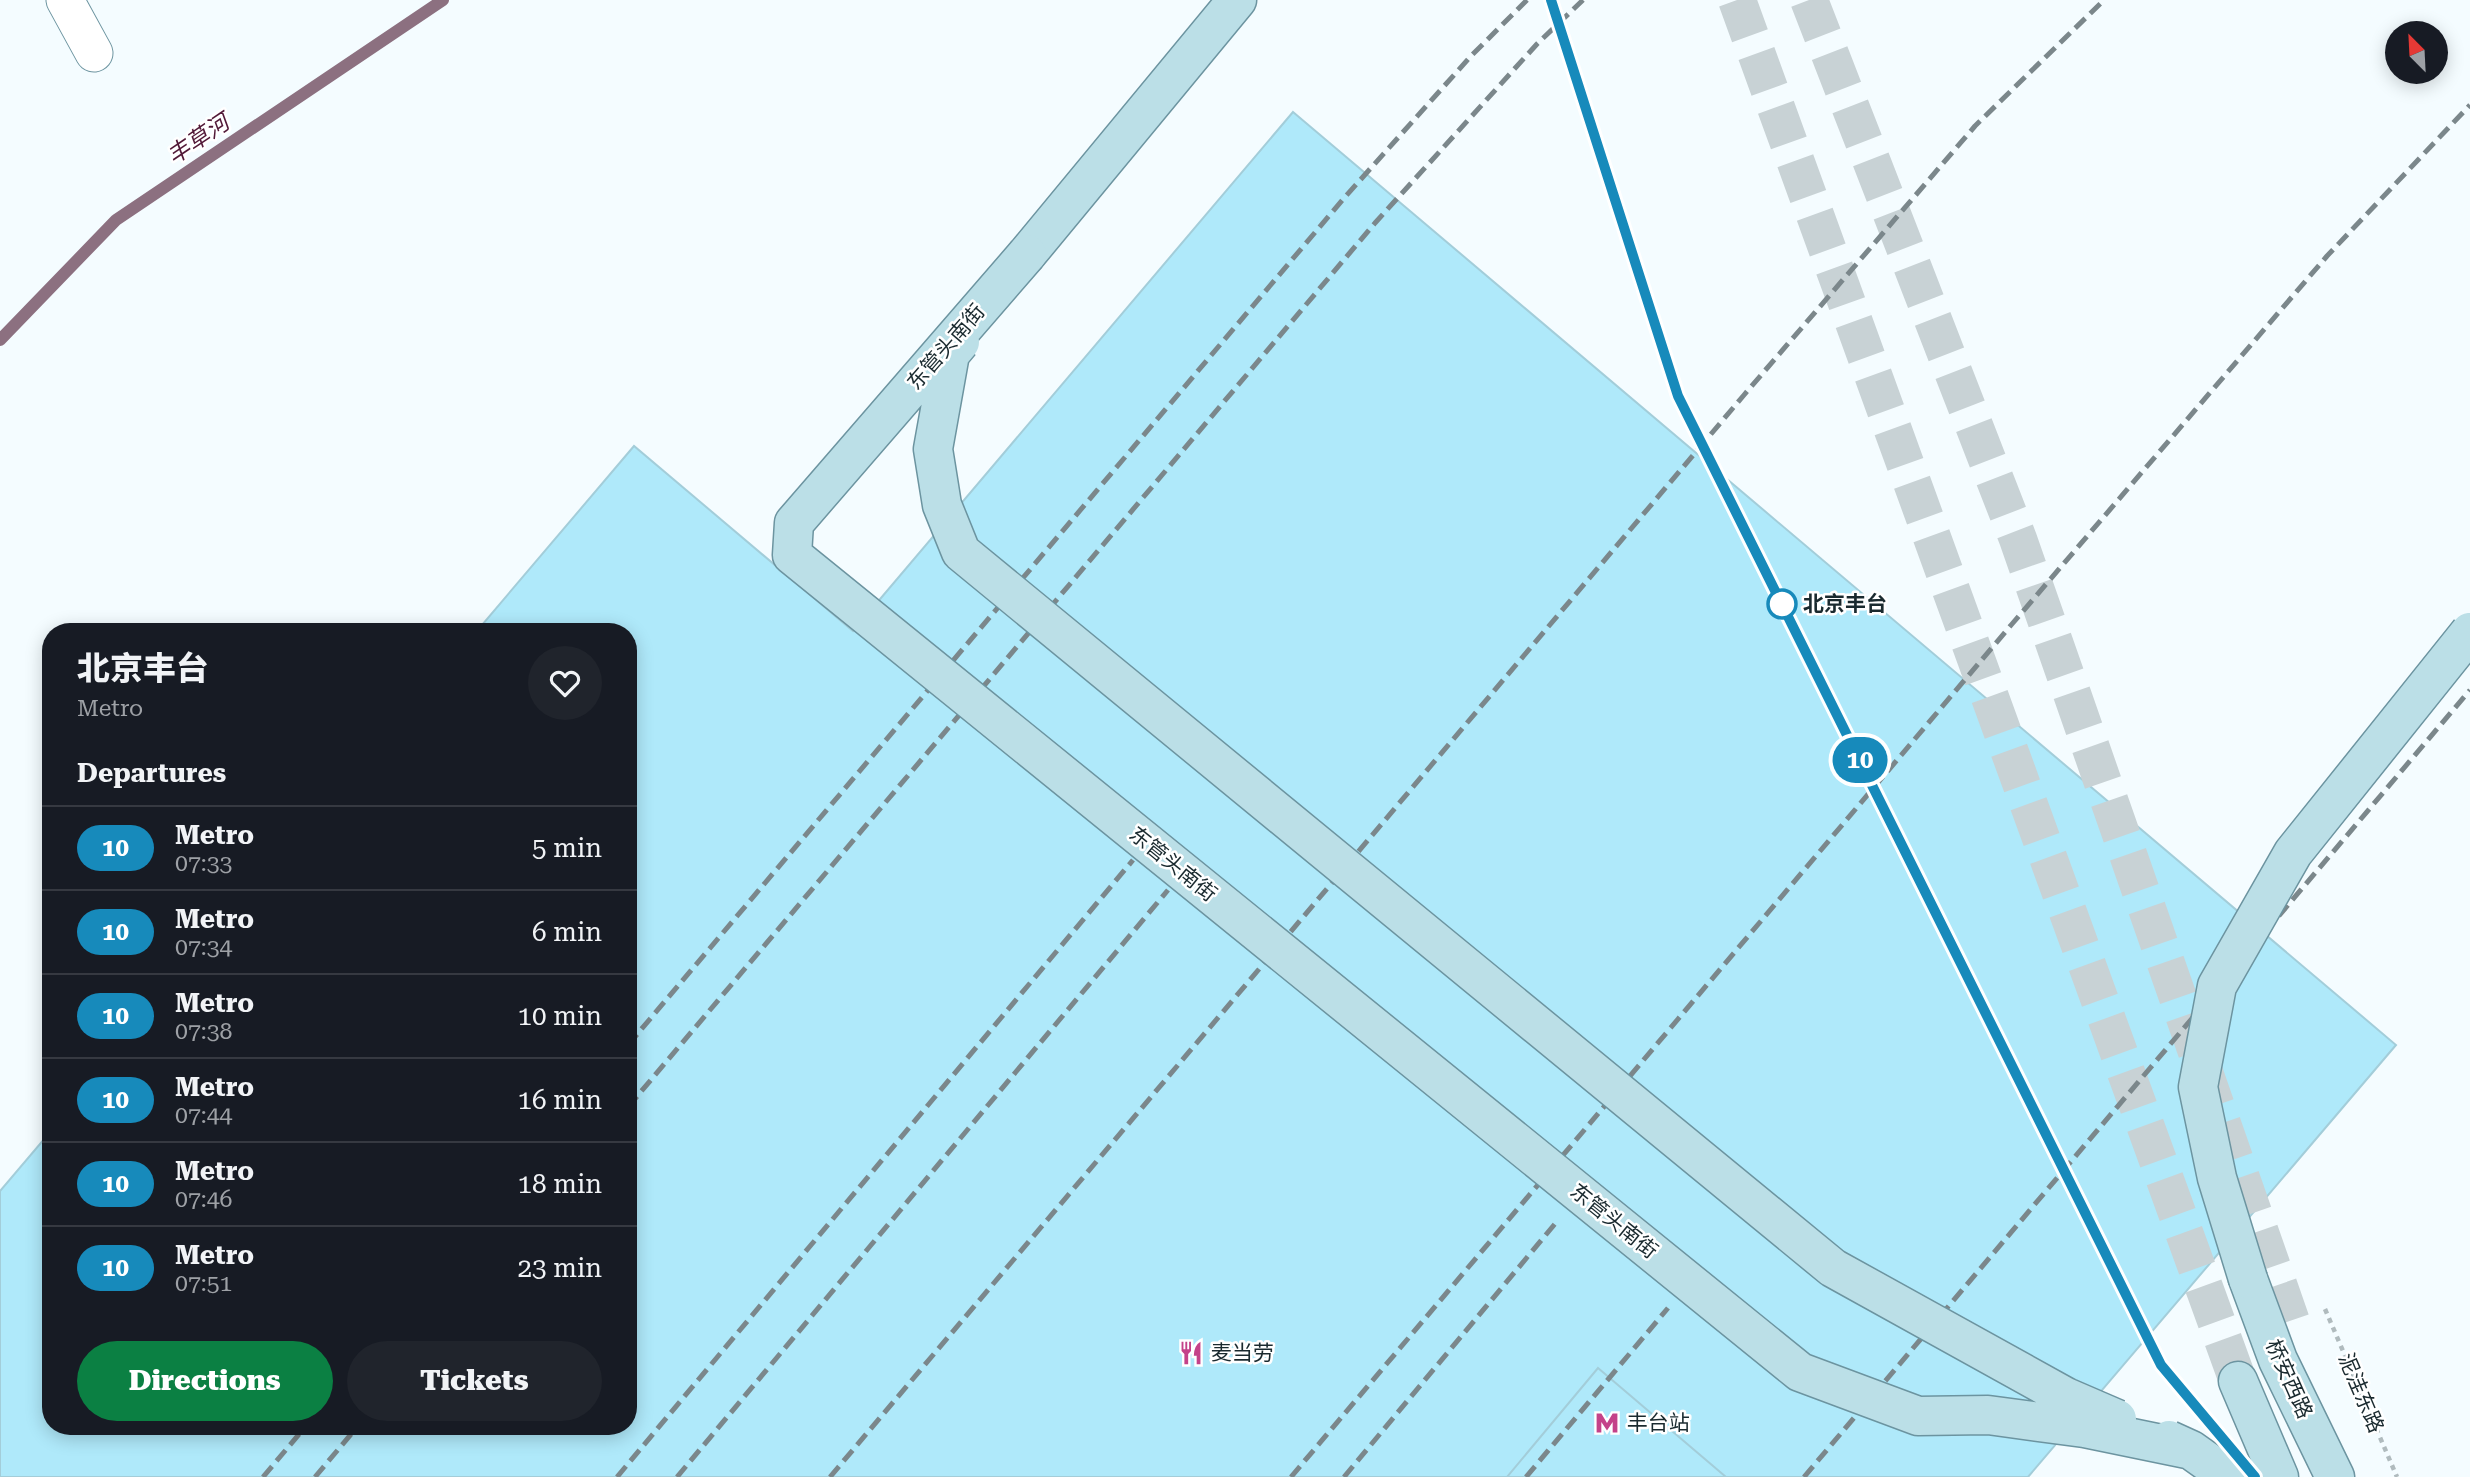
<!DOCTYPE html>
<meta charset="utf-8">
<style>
body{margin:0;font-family:"Roboto Serif","Noto Sans SC",serif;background:#20242c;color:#f1f3f6;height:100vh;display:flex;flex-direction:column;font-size:26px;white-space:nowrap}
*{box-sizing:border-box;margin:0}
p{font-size:23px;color:#9ea1a6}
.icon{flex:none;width:38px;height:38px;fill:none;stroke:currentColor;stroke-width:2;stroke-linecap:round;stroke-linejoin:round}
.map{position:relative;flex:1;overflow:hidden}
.sheet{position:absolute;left:42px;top:623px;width:595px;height:812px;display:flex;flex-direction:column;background:#171b24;border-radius:28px;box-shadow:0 4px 18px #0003}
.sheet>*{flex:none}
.badge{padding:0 14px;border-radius:23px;font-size:24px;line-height:46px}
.needle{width:46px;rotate:336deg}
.tools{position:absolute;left:2385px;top:21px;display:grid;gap:14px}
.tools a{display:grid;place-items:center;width:63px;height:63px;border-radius:50%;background:#171b24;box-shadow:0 4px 18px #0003;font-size:35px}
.map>.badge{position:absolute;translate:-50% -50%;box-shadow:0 0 0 4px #fff}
h2{padding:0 35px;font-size:26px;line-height:63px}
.round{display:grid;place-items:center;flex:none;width:74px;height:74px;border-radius:37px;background:#20242c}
.summary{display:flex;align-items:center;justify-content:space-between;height:119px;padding:0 35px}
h1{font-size:33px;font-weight:800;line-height:52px}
.button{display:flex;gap:14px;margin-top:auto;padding:14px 35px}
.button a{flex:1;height:80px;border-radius:42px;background:#0b8043;color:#fff;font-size:28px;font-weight:800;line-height:80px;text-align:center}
.button a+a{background:#20242c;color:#f1f3f6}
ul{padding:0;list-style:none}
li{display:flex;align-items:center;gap:21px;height:84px;padding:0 35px;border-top:2px solid #363941}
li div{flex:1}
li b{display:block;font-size:26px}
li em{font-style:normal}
li .badge{min-width:77px;font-weight:700;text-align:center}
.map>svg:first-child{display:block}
</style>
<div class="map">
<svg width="2470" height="1477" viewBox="0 0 2470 1477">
<rect width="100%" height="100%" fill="#f4fcff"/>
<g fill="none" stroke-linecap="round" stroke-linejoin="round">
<path stroke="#8c7080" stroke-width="12" d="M0,340l116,-120 327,-220"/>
</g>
<path fill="#afe9fa" stroke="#a3cdd9" stroke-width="2" d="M1293,112l1103,933 -368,432h-2028v-286l51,-60v295h577v-794h-152l158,-186 219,185z
M1598,1368l128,109h-219z"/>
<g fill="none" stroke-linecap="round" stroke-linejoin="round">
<path stroke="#c8d2d5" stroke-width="38" stroke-dasharray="38 19" stroke-linecap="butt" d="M1737,0l501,1381
M1809,0l209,539 277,794"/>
<g stroke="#6c94a0" stroke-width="39">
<path id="street" d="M65,0l29,53"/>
</g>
<g stroke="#6c94a0" stroke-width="41">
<path id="secondary" d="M1027,254l210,-254
M2248,1279l30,81 57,117
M2238,1381l41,96"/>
</g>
<path stroke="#b0bbbe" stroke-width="4.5" stroke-dasharray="5 5" stroke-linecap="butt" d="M2325,1309l72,168"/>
<use href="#street" stroke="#fff" stroke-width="37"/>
<use href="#secondary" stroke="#bbdfe7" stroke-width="38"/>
<path stroke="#7b878b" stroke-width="5" stroke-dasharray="14 7" stroke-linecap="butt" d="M628,1045l717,-848 126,-141 56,-56
M628,1107l747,-884 162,-179 46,-44
M263,1477l43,-51
M315,1477l43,-51
M617,1477l516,-617
M677,1477l491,-587
M830,1477l914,-1082 231,-269 129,-126
M1291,1477l721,-853 315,-368 143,-151
M1344,1477l215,-258
M1526,1477l142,-169
M1804,1477l666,-787"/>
<g stroke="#6c94a0" stroke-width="41" stroke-linecap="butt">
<path id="secondary-bridge" d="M1027,254l-233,269 -2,32 1008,817 118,44 70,-1 96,13 107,22
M960,342l-10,12 -17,95 9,56 19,47 872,716 233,129 51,22
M2248,1279l-31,-101 -19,-91 19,-101 76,-133 177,-221
M2169,1440l22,10 38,27"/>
</g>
<use href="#secondary-bridge" stroke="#bbdfe7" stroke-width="38"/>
</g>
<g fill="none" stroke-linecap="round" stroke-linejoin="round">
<g stroke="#fff" stroke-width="16">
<path id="line" d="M1551,0l127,396 483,969 94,112"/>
</g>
<use href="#line" stroke="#178abb" stroke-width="10"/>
</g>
<defs>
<g id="restaurant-bare" transform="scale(1.89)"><path d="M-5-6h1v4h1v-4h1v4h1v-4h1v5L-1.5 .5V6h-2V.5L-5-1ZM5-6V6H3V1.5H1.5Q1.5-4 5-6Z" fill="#c44289" stroke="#fff" stroke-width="2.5" paint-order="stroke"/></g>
<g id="metro-bare" transform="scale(1.89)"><path d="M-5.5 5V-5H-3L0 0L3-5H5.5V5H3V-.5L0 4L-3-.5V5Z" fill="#c44289" stroke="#fff" stroke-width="2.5" paint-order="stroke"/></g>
</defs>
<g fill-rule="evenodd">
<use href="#restaurant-bare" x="1191" y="1353"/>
<use href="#metro-bare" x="1607" y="1423"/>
</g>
<circle fill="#fff" stroke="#178abb" stroke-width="3.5" cx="1782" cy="604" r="14"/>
<g text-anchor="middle" stroke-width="5" stroke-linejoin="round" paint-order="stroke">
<g font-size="21" fill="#1a2a2f" stroke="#fff">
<text transform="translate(946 347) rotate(-49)" y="7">东管头南街</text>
<text transform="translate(1173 864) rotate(39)" y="7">东管头南街</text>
<text transform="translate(1614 1221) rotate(39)" y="7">东管头南街</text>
<text transform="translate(2289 1379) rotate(66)" y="7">桥安西路</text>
<text transform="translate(2361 1393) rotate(67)" y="7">泥洼东路</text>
</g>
<g font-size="21" font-weight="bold" fill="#1a2a2f" stroke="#fff" text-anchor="start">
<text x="1803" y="611">北京丰台</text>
</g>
<g font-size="21" fill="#1a2a2f" stroke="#fff" text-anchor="start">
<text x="1211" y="1360">麦当劳</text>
<text x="1627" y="1430">丰台站</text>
</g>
<g font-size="23" font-style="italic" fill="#511837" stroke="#fff">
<text transform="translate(198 139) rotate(-34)" y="8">丰草河</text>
</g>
</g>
</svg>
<div class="tools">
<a><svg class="needle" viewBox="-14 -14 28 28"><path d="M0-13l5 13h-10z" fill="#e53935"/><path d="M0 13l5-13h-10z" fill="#9ea1a6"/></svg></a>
</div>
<b class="badge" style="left:1860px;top:760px;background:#178abb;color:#fff">10</b>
<section class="sheet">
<div class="summary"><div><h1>北京丰台</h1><p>Metro</p></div><a class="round"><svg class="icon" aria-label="heart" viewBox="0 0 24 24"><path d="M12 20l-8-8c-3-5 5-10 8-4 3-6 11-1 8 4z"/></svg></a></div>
<h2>Departures</h2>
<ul>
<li><span class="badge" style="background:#178abb;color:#fff">10</span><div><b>Metro</b><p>07:33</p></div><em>5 min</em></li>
<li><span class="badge" style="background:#178abb;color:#fff">10</span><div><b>Metro</b><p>07:34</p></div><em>6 min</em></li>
<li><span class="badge" style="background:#178abb;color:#fff">10</span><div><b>Metro</b><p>07:38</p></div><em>10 min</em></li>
<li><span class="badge" style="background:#178abb;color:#fff">10</span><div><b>Metro</b><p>07:44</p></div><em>16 min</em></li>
<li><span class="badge" style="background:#178abb;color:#fff">10</span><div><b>Metro</b><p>07:46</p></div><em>18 min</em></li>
<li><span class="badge" style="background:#178abb;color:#fff">10</span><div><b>Metro</b><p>07:51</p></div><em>23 min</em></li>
</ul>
<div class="button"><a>Directions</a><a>Tickets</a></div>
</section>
</div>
